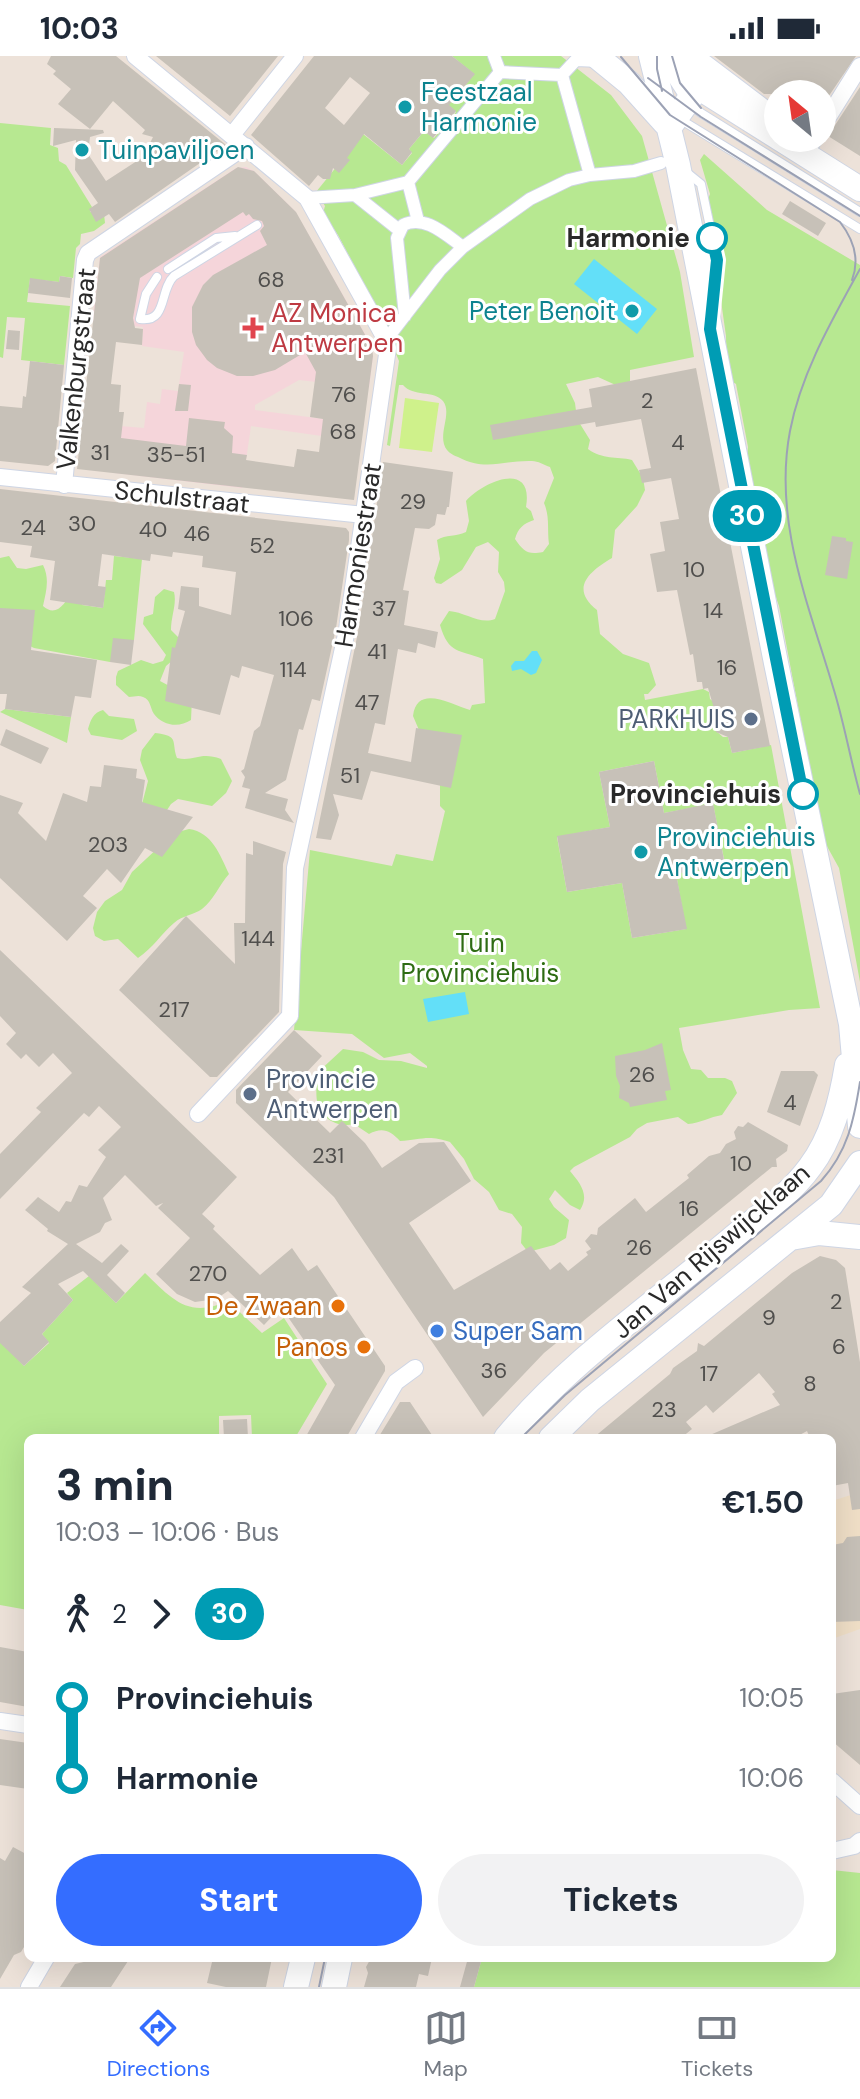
<!DOCTYPE html>
<meta charset="utf-8">
<style>
body{margin:0;font-family:"DM Sans",sans-serif;background:#f2f2f3;color:#1f2937;height:100vh;display:flex;flex-direction:column;font-size:30px;white-space:nowrap}
*{box-sizing:border-box;margin:0}
p{font-size:26px;color:#747a83}
.icon{flex:none;width:44px;height:44px;fill:none;stroke:currentColor;stroke-width:2;stroke-linecap:round;stroke-linejoin:round}
.map{position:relative;flex:1;overflow:hidden}
.side{position:absolute;left:24px;top:1378px;width:812px;height:528px;display:flex;flex-direction:column;background:#fff;border-radius:12px;box-shadow:0 8px 32px #0002}
.side>*{flex:none}
.badge{padding:0 16px;border-radius:26px;font-size:28px;line-height:52px}
.needle{width:52px;rotate:331deg}
.fabs{position:absolute;left:764px;top:24px;display:grid;gap:16px}
.fabs a{display:grid;place-items:center;width:72px;height:72px;border-radius:50%;background:#fff;box-shadow:0 8px 32px #0002;font-size:40px}
.map>.badge{position:absolute;translate:-50% -50%;box-shadow:0 0 0 4px #fff}
.legs{display:flex;align-items:center;gap:12px;height:88px;padding:0 32px;font-size:26px}
.legs p{margin-inline-start:auto}
.overview{display:flex;align-items:center;justify-content:space-between;height:136px;padding:0 32px}
h1{font-size:44px;font-weight:800;line-height:60px}
.cta{display:flex;gap:16px;margin-top:auto;padding:16px 32px}
.cta a{flex:1;height:92px;border-radius:48px;background:#346dff;color:#fff;font-size:32px;font-weight:800;line-height:92px;text-align:center}
.cta a+a{background:#f2f2f3;color:#1f2937}
ul{padding:0 32px;list-style:none}
li{display:flex;align-items:center;gap:28px;height:80px;font-size:30px}
li i{display:grid;place-items:center;width:12px;height:100%;margin:0 10px;background:currentColor}
li i::after{content:'';width:20px;height:20px;margin:-10px;border:6px solid;border-radius:50%;background:#fff}
li p{margin-inline-start:auto}
li:first-child i{background:linear-gradient(#0000 50%,currentColor 0)}
li:last-child i{background:linear-gradient(currentColor 50%,#0000 0)}
.status{display:flex;justify-content:space-between;align-items:center;height:56px;padding:0 40px;background:#fff;direction:ltr}
.status svg{height:22px;fill:currentColor}
.tabs{display:flex;justify-content:space-around;align-items:center;height:112px;border-top:2px solid #e0e1e3;background:#fff;font-size:22px;color:#747a83}
.tabs a{display:grid;justify-items:center;gap:4px}
.tabs .active{color:#346dff}
.map>svg:first-child{display:block}
</style>
<div class="status"><b>10:03</b><svg viewBox="0 0 49 12"><path d="M0 12V9h3v3zM5 12V6h3v6zM10 12V3h3v9zM15 12V0h3v12zM26 1h20v11H26zM47 4h2v5h-2z"/></svg></div>
<div class="map">
<svg width="860" height="1931" viewBox="0 0 860 1931">
<rect width="100%" height="100%" fill="#ede2d9"/>
<path fill="#f0dfc7" d="M860,1436v137l-28,10v-138z"/>
<path fill="#f5d5da" d="M246,111l8,4 41,40 73,128 5,17 -4,32 -70,-8 -44,25v5l69,9 -2,17 -71,-10 -9,62 -127,-15 5,-47 24,2 3,-26 13,2 2,-15 16,2 6,-39 -42,-6 1,-19 -51,-5 8,-65 136,-89z"/>
<path fill="#b7e891" fill-rule="evenodd" d="M452,0h109l50,39 31,41 38,136 14,85 -64,13v14l-10,3 -22,-10 -32,7 9,19 2,16 13,21 -2,9c15,11 28,7 44,11l11,18 2,12 -8,16 -22,24 -3,28c-22,13 -43,30 -15,52l3,24 23,20 26,9 7,22 -8,9h-4l1,6 58,-11 6,3 1,7 4,3 4,20 -3,3 1,6 7,6h5l4,16 39,-8 49,263 -31,2 -110,18 4,22 8,19 10,1 7,8h17l7,3 5,12 -15,22c-12,2 -22,8 -34,9l-10,-7 -31,6 -10,6 -7,8 -56,30 -4,4c10,12 20,24 10,39l-10,-5 -15,-15 -6,9 5,8 15,13 -3,18 -12,7 -26,7 -7,-9 1,-16 -10,-13 -13,-4 -10,-18 -15,-13 -10,-20 -14,-17c-22,-8 -30,-2 -50,-1 -10,-11 -18,-14 -31,-7l-15,-10c-13,4 -32,-4 -36,-19 -3,-9 -1,-22 -1,-32l26,-24 20,3 16,8 22,1 26,7v-2l-17,-13 -26,5 -32,-24 -58,-4 16,-180 82,16 4,-12 37,7 12,-50 -5,-5v-27l-27,-63c4,-32 37,-12 57,-6l2,-5 13,-2 -2,-44c-24,-10 -34,-4 -43,-34l9,-14c16,1 31,14 46,8l10,-28 -1,-9 -6,-10 1,-20 -11,-10 -12,5 -14,23 -21,14 -5,-1 -2,-5 6,-19 -3,-19c9,-6 19,-3 29,-8l3,-11 -3,-20c18,-20 68,-41 60,6l5,4 3,9c-11,4 -16,8 -19,19 9,13 13,16 28,13l6,-8c-2,-15 1,-27 -5,-41l10,-25 -4,-11c-6,-2 -12,-6 -18,-6 -30,-1 -45,11 -74,-4 -3,-1 -9,-4 -11,-7 -11,-14 6,-36 -4,-49 -9,-11 -30,-4 -40,-16h-4l-9,61 -3,-1 12,-84 -21,-50 -40,-76 -15,-22 2,-7 -9,-14 47,-58 39,31 10,-12 -3,-4 15,-18 10,7 22,-26 -10,-9 15,-19 3,3 10,-13zM654,705l10,52 49,-9 12,60 -49,10 10,55 -54,9 -10,-55 -55,9 -10,-55 53,-10 -11,-55z
M0,67l51,5 -1,17 8,3 1,13 7,4 26,42 -2,5 14,2 1,9 -11,8 -13,3 -1,10 -4,4 -3,30 -13,-2 -1,6 -29,-3 -3,23 43,4 -6,59 -43,-5 4,-42 -18,-1 -4,41 -3,-1z
M704,98l63,56 93,55v717l-21,-114 -16,-29 -44,-233 -15,-43 -18,-99 2,-17 -12,-63 -9,-6 -1,-42 -19,-134 3,-8 -10,-34z
M9,500l8,12 9,1 17,-4c7,14 3,27 0,41 13,12 23,-3 29,-15l10,10v4l21,3 3,-28h6l2,-24 28,3 -8,81h-6l-18,22 -76,-14 -34,-17v-73z
M164,533l10,3c3,12 -3,24 -3,38l10,10 -7,19 -8,7 -6,15 32,17 -1,22c-12,8 -28,6 -37,-6 -4,-6 -3,-14 -11,-17 -5,-2 -9,0 -14,0l-13,-12v-8l2,-6 23,-11 12,4 10,-3 3,-6 -23,-31 1,-7 9,-3 2,-17z
M5,653l66,8 -4,26 -67,-31z
M103,654l6,6 25,3 3,12 -15,9 -31,-5 -3,-6c3,-10 5,-16 15,-19z
M155,677c25,3 16,8 22,25 17,4 23,-7 44,1l11,22 -6,12 -14,13 -34,-7 -7,5 -6,9 -23,-9 6,-23 -8,-21 2,-10z
M189,773c23,3 31,26 40,45 -9,10 -16,27 -27,35 -8,6 -19,6 -28,14 -13,11 -21,25 -36,35l-20,-19 -14,2 -9,-5 -2,-8 4,-16 8,-11 17,-11 10,-18 42,-39z
M145,1217c27,26 43,46 83,28l34,32 22,-15 43,66 -32,54h-43l-1,-23 -32,1v22h-191v172l-28,-5v-265l24,26 25,-23 -7,-9 31,-34 -6,-7 22,-17 27,27z
M832,1814l28,3v114h-386l8,-29h350z"/>
<path fill="#cff18b" d="M405,342l34,5 -7,49 -33,-4z"/>
<path fill="#63dff8" d="M594,203l63,50 -20,25 -63,-50z
M532,595h5l5,9 -6,13 -5,2 -10,-6 -9,2 -1,-5 4,-5h9z
M465,936l4,22 -41,8 -5,-23z"/>
<path fill="#c7c1b8" fill-rule="evenodd" d="M51,0h65l110,89 -111,77 -6,-8 -13,8 -7,-13 9,-6 -23,-33 1,-30 -23,6 1,-18 49,2 1,3 -14,4 -2,17 18,27 37,-24 10,-20 -11,-3 3,-4 -32,-29 -23,28 -32,-25 13,-15 -18,-15 3,-3 -9,-7z
M156,0h122l-48,60z
M314,0h138l23,18 -26,31 7,6 -23,27 -9,-7 -15,18 3,3 -10,13 -38,-31 -17,24 3,2 -11,13 -6,-5 -3,11h-7l-5,-4 -9,11 -58,-51zM350,21l20,16 -26,32 -19,-17z
M714,0h142l-34,50v-12h-58z
M860,31v69l-32,-20z
M238,111l16,4 42,41 76,135 1,9 -19,144 -277,-31 23,-211zM243,156l3,4 3,-2 4,5 9,2 2,5 -4,5 7,14 -54,30 -10,10 -11,22v25l4,13 11,15 10,8 20,8h16l22,-6 30,-18 11,20 -6,45 13,2 -4,33 -22,-3 -3,18 -48,-7 1,-5 -15,-2 1,-17 -9,-8 1,-6 -36,-4 -3,28 -65,-8 3,-26h-5l2,-27 -10,-1 5,-42 26,3 1,-16 -8,-1 -2,-10 7,-40z
M790,145l36,22 -8,13 -36,-22z
M60,220l12,2 -2,20 -42,-5 2,-15 29,4z
M8,274l12,1 -1,19 -13,-1z
M30,305l34,4 -9,96 -7,5 -48,-5v-55l22,2 1,-12 3,1z
M696,312l74,378 -38,7 -4,-16 -12,-5 -1,-7 3,-3 -10,-34 -5,1 -1,-7h-5l-4,-28 -3,1 -13,-65 -20,2 -7,-38 15,-3 -5,-29 19,-3 -8,-41 -29,5 -3,-13 12,-2 -10,-49 -45,8 -1,-5 -102,18 -3,-15 102,-18 -3,-18z
M179,328l12,1 -3,26h-13z
M383,406l70,10 -4,35h-2l-2,8 -8,-1 -2,11 -6,4 -14,-1 -12,62 6,1 -5,34 34,7 -3,16 -17,-5 -2,10 -18,-4 -13,76 -10,-2 -7,30 43,9 5,-34 46,7 -11,53 -80,-17 -9,29 -29,-6 6,21 -8,25 -15,-2 42,-206z
M0,433l346,39 3,4v8l-13,88 -16,73 -8,-2 -9,31 -4,-1 -13,51 -21,13 23,6 -3,11 9,13 -49,-15 5,-19 -8,-2 3,-10 -4,-6 3,-2 10,-38 6,-5 14,-51 -32,-9 -3,12 -8,-3 -11,40 -55,-14 7,-54 3,1 10,-37 -7,-2 3,-23 18,2v18l32,9 5,-43 -34,-5 1,-11 -30,-4 -1,5 -21,-3 -1,7 -48,-7 -4,32 8,1 -3,21 -53,-8 5,-39 -25,-4 2,-11 -32,-4z
M832,480l14,2v3l7,1 -6,37 -22,-4z
M0,552l35,2 -4,40 66,10 -6,38 -16,-2 -4,21 -66,-8 2,-15h-7z
M113,582l21,2 -3,25 -21,-3z
M6,673l43,19 -8,16 -41,-19z
M654,705l10,52 49,-10 12,62 -49,9 11,55 -55,9 -10,-55 -55,9 -10,-56 53,-9 -11,-55z
M104,709l33,4 -1,9 9,2 -3,22 51,15 -31,40 -17,-9 -24,35 -14,-14 -24,27 14,12 -30,33 -67,-63v-83l23,8 -5,10 28,28 17,-48 24,9 3,-16 11,1z
M253,785l33,11 -3,12 -4,148 -62,65h-7l-91,-87 67,-74 49,48 -1,-41h11l1,-70 7,2z
M0,894l237,227 -35,37 13,12 -2,3 47,46 32,-27 16,23 9,-6 68,101v5l-39,67h-41l30,-53 -54,-78 -17,18 -36,-34 -12,8 -21,3 -18,-8 -21,-20 34,-36 -32,-30 5,-5 -7,3 -31,-31 -22,23 9,22 -7,3 -5,9 -24,12 26,19 19,-19 8,7 -22,24 18,18 -9,10 -33,-32 -25,13 15,16 -31,34 7,8 -25,24 -24,-23v-21l31,-29 -9,-6 46,-43 -21,-13 1,-2 -23,-19 13,-13 21,15 7,-11 5,1 8,-17 8,2 19,-30 -8,-7 23,-23 -22,-21 -10,11 -5,-4 -84,86v-45l41,-42 -5,-4 36,-35 -19,-20 -14,14 -13,-13 -5,5 -15,-15 10,-11 -16,-17z
M294,974l28,26 -34,36 42,41 12,-12 23,22 17,25 37,-25 25,-1 27,39 -62,42 45,67 77,-44 19,24 10,-8 8,9 20,-16 -2,-3 5,-3 -6,-8 6,-7 6,1 1,-7 37,-30 11,14 43,-34 -2,-3 22,-19 11,-3 6,-9 10,-5 -2,-7 4,-6 5,1 5,-5 40,23 -1,6 -11,8 1,8h-5l-228,186 -61,64 -149,-220 -98,-94v-13z
M662,987l9,47 -6,1 2,9 -37,7 -1,-4 -10,-5 1,-12 -4,-10 -1,-20 30,-6z
M781,1015h33l4,4 -18,51 -33,-14z
M820,1200l16,4 9,8 15,94v147l-8,1 -4,-27 -16,3v-48h-22l-3,-7 -13,7h-91l77,-33 -8,-11 3,-2 -16,-19 -46,40 -7,-8 -20,17 6,7 -11,9h-88l77,-64 3,-6 24,-17 1,-8 6,3 88,-73z
M400,1346h10l24,36h-56z
M247,1363l1,19h-24l-1,-18z
M860,1480v85l-28,1v-77l11,-2 4,-6z
M0,1591l28,5v55l-28,-5z
M860,1634v75l-28,-24v-47z
M0,1683l28,4v46l-28,-4z
M13,1791l15,8v63l-4,29 -3,5 -7,3 -14,24v-121l5,3z
M90,1902h40l-19,29h-51l15,-23 13,-3z
M213,1902h59l-6,29h-40l-19,-4z
M371,1902h61l-4,18 -9,-2 -3,13h-52l4,-14 -2,-6z
M468,1902h14l-8,29h-14z"/>
<g fill="none" stroke-linecap="round" stroke-linejoin="round">
<g stroke="#ced5e4" stroke-width="10">
<path id="service" d="M667,15l20,31 14,11 159,99
M678,62l182,111
M685,115l16,13 16,76 -4,36
M168,213l48,-31 19,-2
M157,221l-11,17 -6,25c28,4 19,-29 34,-43l83,-51"/>
</g>
<g stroke="#ced5e4" stroke-width="14">
<path id="pedestrian" d="M494,0l6,16
M500,16l62,3
M590,119l-28,-100 14,-15 24,1
M408,126l10,39
M355,139l44,35
M307,142l48,-3 53,-13 92,-110
M405,260l-8,-78 6,-13c22,-11 43,10 60,22
M386,284l54,-70 23,-23 67,-48 39,-19 21,-5 44,-4 27,-8"/>
</g>
<g stroke="#ced5e4" stroke-width="18">
<path id="minor" d="M135,0l172,142 75,135 6,15 -41,282 -52,238 -5,148 -92,98
M822,71l38,-61
M232,79l63,-79
M804,99l11,-17
M0,421l364,38
M64,429l21,-225 3,-7 158,-107
M363,1382l33,-56 19,-14
M0,1665l28,4
M832,1725l28,25
M832,1795l22,-5 6,-5
M29,1931l17,-29"/>
</g>
<g stroke="#ced5e4" stroke-width="24">
<path id="tertiary" d="M691,0l87,66"/>
</g>
<g stroke="#ced5e4" stroke-width="26">
<path id="secondary" d="M596,0l33,27 36,40
M651,0l27,109 98,498 75,361 9,102
M667,0l31,31 162,102
M669,72l29,-41
M791,1182l28,-5 41,4
M506,1382c63,-76 148,-134 223,-197 27,-23 60,-45 81,-74 22,-29 31,-66 37,-102
M551,1382l39,-38 241,-195 29,-42
M296,1931l7,-29
M334,1931l6,-29"/>
</g>
<use href="#service" stroke="#fff" stroke-width="8"/>
<use href="#pedestrian" stroke="#fff" stroke-width="12"/>
<use href="#minor" stroke="#fff" stroke-width="16"/>
<use href="#tertiary" stroke="#fff" stroke-width="22"/>
<use href="#secondary" stroke="#fff" stroke-width="24"/>
<path stroke="#9ca2b5" stroke-width="2" d="M657,0v13l5,22
M672,0l8,27 21,25
M621,1l49,58 170,107c14,18 20,37 12,58
M648,22l53,39 159,99
M860,213c-28,51 -59,104 -70,162 -17,89 18,172 43,256 11,35 17,71 27,107
M521,1382l44,-43 256,-214c27,-30 33,-61 39,-99
M319,1931l6,-29"/>
</g>
<g fill="none" stroke-linecap="round" stroke-linejoin="round">
<g stroke="#fff" stroke-width="18">
<path id="line-1" d="M712,182l5,22 -7,69 93,465"/>
</g>
<use href="#line-1" stroke="#009cb4" stroke-width="12"/>
</g>
<g fill="#0f9aa8" stroke="#fff" stroke-width="3">
<circle cx="405" cy="51" r="8"/>
<circle cx="82" cy="94" r="8"/>
<circle cx="632" cy="255" r="8"/>
<circle cx="641" cy="796" r="8"/>
</g>
<g fill="#fff" stroke="#009cb4" stroke-width="4">
<circle cx="712" cy="182" r="14"/>
<circle cx="803" cy="738" r="14"/>
</g>
<path fill="#e0444e" stroke="#fff" stroke-width="3" d="M249 260h8v8h8v8h-8v8h-8v-8h-8v-8h8z"/>
<g fill="#5c6f8a" stroke="#fff" stroke-width="3">
<circle cx="751" cy="663" r="8"/>
<circle cx="250" cy="1038" r="8"/>
</g>
<g fill="#e8710a" stroke="#fff" stroke-width="3">
<circle cx="338" cy="1250" r="8"/>
<circle cx="364" cy="1291" r="8"/>
</g>
<circle fill="#3f7fe0" stroke="#fff" stroke-width="3" cx="437" cy="1275" r="8"/>
<g text-anchor="middle" stroke-width="6" stroke-linejoin="round" paint-order="stroke">
<g font-size="22" fill="#504f4d">
<text x="271" y="231">68</text>
<text x="344" y="346">76</text>
<text x="647" y="352">2</text>
<text x="343" y="383">68</text>
<text x="678" y="394">4</text>
<text x="100" y="404">31</text>
<text x="176" y="406">35-51</text>
<text x="413" y="453">29</text>
<text x="82" y="475">30</text>
<text x="33" y="479">24</text>
<text x="153" y="481">40</text>
<text x="197" y="485">46</text>
<text x="262" y="497">52</text>
<text x="694" y="521">10</text>
<text x="384" y="560">37</text>
<text x="713" y="562">14</text>
<text x="296" y="570">106</text>
<text x="377" y="603">41</text>
<text x="727" y="619">16</text>
<text x="293" y="621">114</text>
<text x="367" y="654">47</text>
<text x="350" y="727">51</text>
<text x="108" y="796">203</text>
<text x="258" y="890">144</text>
<text x="174" y="961">217</text>
<text x="642" y="1026">26</text>
<text x="790" y="1054">4</text>
<text x="328" y="1107">231</text>
<text x="741" y="1115">10</text>
<text x="689" y="1160">16</text>
<text x="639" y="1199">26</text>
<text x="208" y="1225">270</text>
<text x="836" y="1253">2</text>
<text x="769" y="1269">9</text>
<text x="839" y="1298">6</text>
<text x="494" y="1322">36</text>
<text x="709" y="1325">17</text>
<text x="810" y="1335">8</text>
<text x="664" y="1361">23</text>
</g>
<g font-size="26" fill="#0d838f" stroke="#fff" text-anchor="start">
<text x="421" y="45">Feestzaal<tspan x="421" dy="30">Harmonie</tspan></text>
<text x="98" y="103">Tuinpaviljoen</text>
<text x="616" y="264" text-anchor="end">Peter Benoit</text>
<text x="657" y="790">Provinciehuis<tspan x="657" dy="30">Antwerpen</tspan></text>
</g>
<g font-size="26" font-weight="bold" fill="#292929" stroke="#fff" text-anchor="end">
<text x="690" y="191">Harmonie</text>
<text x="781" y="747">Provinciehuis</text>
</g>
<g font-size="26" fill="#be3a42" stroke="#fff" text-anchor="start">
<text x="271" y="266">AZ Monica<tspan x="271" dy="30">Antwerpen</tspan></text>
</g>
<g font-size="26" fill="#292929" stroke="#fff">
<text transform="translate(76 313) rotate(-84)" y="9">Valkenburgstraat</text>
<text transform="translate(182 441) rotate(6)" y="9">Schulstraat</text>
<text transform="translate(358 499) rotate(-81)" y="9">Harmoniestraat</text>
<text transform="translate(711 1195) rotate(-41)" y="9">Jan Van Rijswijcklaan</text>
</g>
<g font-size="26" fill="#4e5e75" stroke="#fff" text-anchor="end">
<text x="735" y="672">PARKHUIS</text>
<text x="266" y="1032" text-anchor="start">Provincie<tspan x="266" dy="30">Antwerpen</tspan></text>
</g>
<g font-size="26" fill="#2e6c13" stroke="#fff">
<text x="480" y="896">Tuin<tspan x="480" dy="30">Provinciehuis</tspan></text>
</g>
<g font-size="26" fill="#c56008" stroke="#fff" text-anchor="end">
<text x="322" y="1259">De Zwaan</text>
<text x="348" y="1300">Panos</text>
</g>
<g font-size="26" fill="#366cbe" stroke="#fff" text-anchor="start">
<text x="453" y="1284">Super Sam</text>
</g>
</g>
</svg>
<div class="fabs">
<a><svg class="needle" viewBox="-14 -14 28 28"><path d="M0-13l5 13h-10z" fill="#e53935"/><path d="M0 13l5-13h-10z" fill="#747a83"/></svg></a>
</div>
<b class="badge" style="left:747px;top:460px;background:#009cb4;color:#fff">30</b>
<section class="side">
<div class="overview"><div><h1>3 min</h1><p>10:03 – 10:06 · Bus</p></div><b>€1.50</b></div>
<div class="legs"><svg class="icon" aria-label="walk" viewBox="0 0 24 24"><circle cx="13" cy="4" r="2"/><path d="M13 8l-2 6 4 7M11 14l-3 7M7 12l3-4h3l4 4"/></svg>2<svg class="icon" aria-label="forward" viewBox="0 0 24 24"><path d="M9 5l7 7-7 7"/></svg><b class="badge" style="background:#009cb4;color:#fff">30</b></div>
<ul>
<li><i style="color:#009cb4"></i><b>Provinciehuis</b><p>10:05</p></li>
<li><i style="color:#009cb4"></i><b>Harmonie</b><p>10:06</p></li>
</ul>
<div class="cta"><a>Start</a><a>Tickets</a></div>
</section>
</div>
<nav class="tabs">
<a class="active"><svg class="icon" aria-label="directions" viewBox="0 0 24 24"><path d="M12 3l9 9-9 9-9-9zM9 14v-3h6M13 9l2 2-2 2"/></svg>Directions</a>
<a><svg class="icon" aria-label="map" viewBox="0 0 24 24"><path d="M3 6l6-2 6 2 6-2v14l-6 2-6-2-6 2zM9 4v14M15 6v14"/></svg>Map</a>
<a><svg class="icon" aria-label="tickets" viewBox="0 0 24 24"><path d="M3 7h18v10H3zM15 7v10"/></svg>Tickets</a>
</nav>
